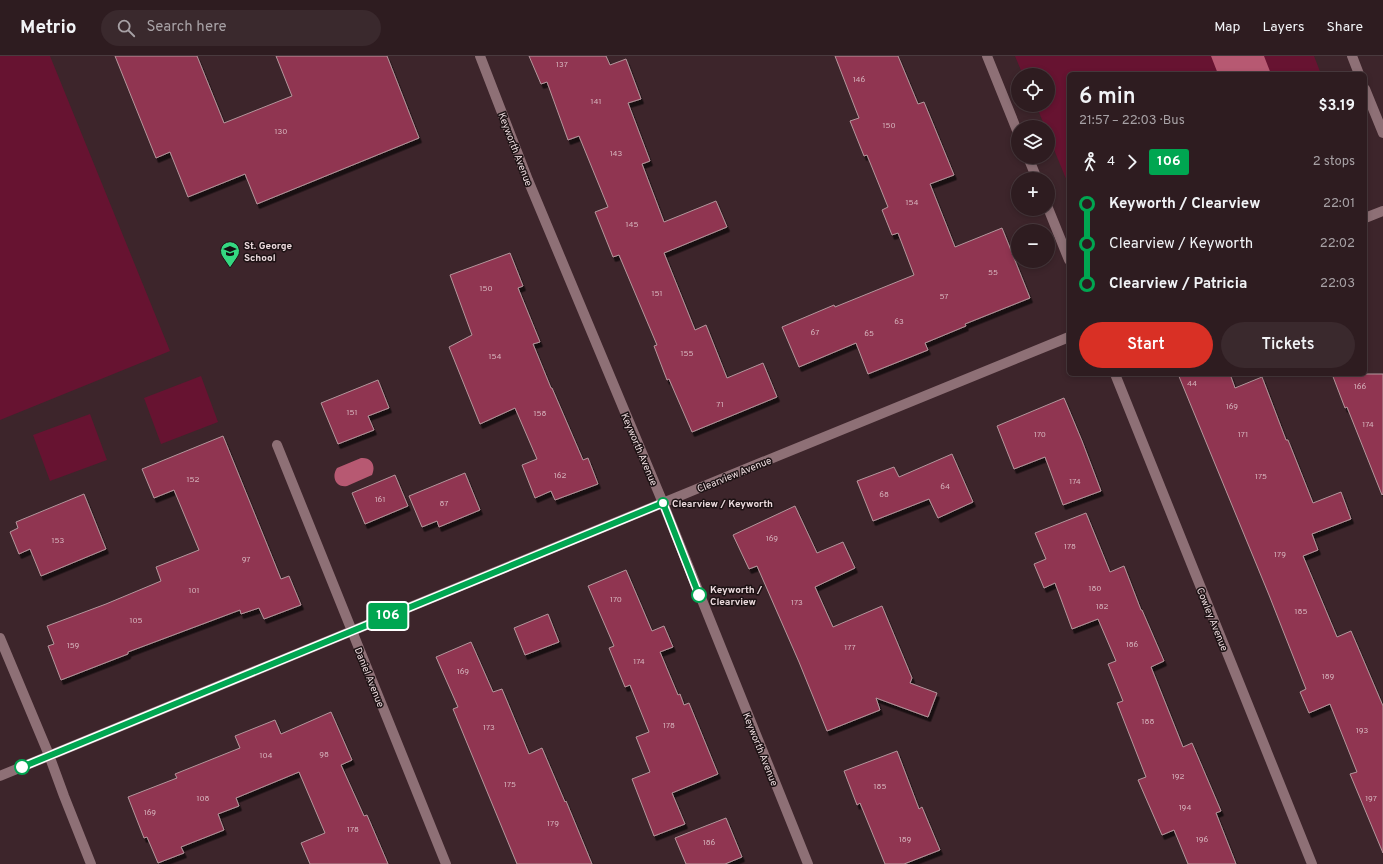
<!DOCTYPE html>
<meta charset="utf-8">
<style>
body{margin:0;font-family:Overpass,sans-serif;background:#3a292d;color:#f1f3f6;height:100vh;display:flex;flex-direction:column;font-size:15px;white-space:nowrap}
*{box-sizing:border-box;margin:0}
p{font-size:13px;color:#a7a1a5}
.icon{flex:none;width:22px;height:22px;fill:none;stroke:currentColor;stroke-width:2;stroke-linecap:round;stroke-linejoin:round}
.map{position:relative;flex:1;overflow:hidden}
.panel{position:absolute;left:1067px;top:16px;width:300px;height:304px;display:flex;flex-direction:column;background:#2e1c20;border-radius:6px;box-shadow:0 2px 6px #0003,0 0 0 1px #493a3e}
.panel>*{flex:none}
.badge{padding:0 8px;border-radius:3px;font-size:14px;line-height:26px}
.buttons{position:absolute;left:1011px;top:12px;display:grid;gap:8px}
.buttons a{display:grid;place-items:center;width:44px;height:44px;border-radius:50%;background:#2e1c20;box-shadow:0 2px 6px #0003,0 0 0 1px #493a3e;font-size:20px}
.map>.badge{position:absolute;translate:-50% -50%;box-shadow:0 0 0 2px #fff}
.legs{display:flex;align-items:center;gap:6px;height:44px;padding:0 12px;font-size:13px}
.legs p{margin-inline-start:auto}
.overview{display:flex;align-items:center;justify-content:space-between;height:68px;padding:0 12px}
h1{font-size:22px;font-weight:600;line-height:30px}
.cta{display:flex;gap:8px;margin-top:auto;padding:8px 12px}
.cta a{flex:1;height:46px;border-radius:24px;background:#d93025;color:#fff;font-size:16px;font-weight:600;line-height:46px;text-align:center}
.cta a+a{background:#3a292d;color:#f1f3f6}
ul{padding:0 12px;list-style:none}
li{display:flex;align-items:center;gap:14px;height:40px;font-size:15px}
li i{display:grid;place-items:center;width:6px;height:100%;margin:0 5px;background:currentColor}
li i::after{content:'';width:10px;height:10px;margin:-5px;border:3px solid;border-radius:50%;background:#2e1c20}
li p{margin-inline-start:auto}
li:first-child i{background:linear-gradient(#0000 50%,currentColor 0)}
li:last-child i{background:linear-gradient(currentColor 50%,#0000 0)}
header{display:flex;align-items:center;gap:24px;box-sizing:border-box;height:56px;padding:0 20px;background:#2e1c20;border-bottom:1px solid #493a3e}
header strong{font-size:19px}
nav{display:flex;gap:22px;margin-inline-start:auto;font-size:14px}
.search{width:280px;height:36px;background:#3a292d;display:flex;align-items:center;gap:10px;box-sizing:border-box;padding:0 14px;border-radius:22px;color:#a7a1a5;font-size:15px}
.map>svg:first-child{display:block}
</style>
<header>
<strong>Metrio</strong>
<div class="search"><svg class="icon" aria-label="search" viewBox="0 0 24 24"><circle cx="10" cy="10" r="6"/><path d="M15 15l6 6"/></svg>Search here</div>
<nav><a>Map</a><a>Layers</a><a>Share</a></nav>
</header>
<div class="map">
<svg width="1383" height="808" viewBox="0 0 1383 808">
<defs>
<filter id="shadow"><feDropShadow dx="2.5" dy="4.5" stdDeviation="0" flood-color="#0009"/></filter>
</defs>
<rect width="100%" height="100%" fill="#3d252b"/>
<path fill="#671331" d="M0,0h50l120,295 -170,69z
M1015,0h299l7,18h-252v112l-21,-51v-8h-3l-9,-22h12v-30h-25z
M201,320l17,46 -57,22 -17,-46z
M90,358l17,46 -57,21 -17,-46z"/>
<path fill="#b75972" d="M1211,0h53l7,18h-53z
M361,402c11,-1 15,8 11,17l-25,11c-11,2 -16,-9 -10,-18z"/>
<path fill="#903651" stroke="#b4969c" filter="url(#shadow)" d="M115,0h82l27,67 68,-27 -16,-40h111l32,82 -162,66 -12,-30 -57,23 -18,-45 -14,6z
M529,0h77l4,9 16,-6 15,40 -13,4 22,58 -8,3 22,58 52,-21 11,26 -63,26 31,77 11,-5 21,53 36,-15 14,34 -85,35 -23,-53 -2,1 -13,-34 3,-1 -38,-90 -6,2 -18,-45 13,-5 -29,-71 -11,4 -21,-58 -6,2z
M835,0h63l20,48 6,-2 30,73 -24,9 25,63 47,-19 28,70 -65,26 1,2 -41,17 3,7 -60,24 -12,-31 -57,24 -17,-40 52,-22 1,2 79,-32 -16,-42 -6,2 -10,-25 6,-3 -21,-52 -3,1 -14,-35 9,-3z
M510,197l13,33 -5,2 22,54 -7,2 18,44h1l31,72 5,-2 10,26 -43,16 -4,-9 -16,7 -13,-33 15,-6 -22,-51 -35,16 -31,-77 23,-12 -22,-60z
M1178,318h52l5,14 27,-11 24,63h2l25,63 28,-11 10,27 -39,15 6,16 -15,6 34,81 14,-6 32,75v147l-33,-79 7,-2 -27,-68 -21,9 -9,-21 6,-3 -37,-94z
M1332,318h51v120l-1,1 -35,-88 -2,1z
M378,324l11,28 -21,8 6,14 -36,14 -17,-41z
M1064,342l18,43 19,50 -38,14 -18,-48 -31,12 -17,-43z
M223,380l58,143 8,-3 12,29 -37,14 -5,-11 -18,6 -1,-4 -112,42v2l-67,26 -13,-34 6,-2 -7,-18 59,-22 55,-23 -5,-14 43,-17 -25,-60 -20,8 -12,-29z
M952,398l21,48 -35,16 -9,-19 -56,22 -16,-40 37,-14 5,10z
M465,417l15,37 -41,17 -2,-6 -15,6 -13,-31z
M395,419l13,31 -43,18 -13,-31z
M84,438l22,55 -65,27 -11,-27 -11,5 -9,-22 8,-4 -2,-6z
M795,450l22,47 26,-11 12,26 -40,19 18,40 49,-21 30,72 -2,5 27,10 -9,24 -52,-19 4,12 -53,21 -28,-69 -42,-96 -8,3 -16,-34z
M1086,457l24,59 14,-6 17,44h1l22,51 -13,6 32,80 9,-4 29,68 -5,2 20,51h-48l-14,-34 -12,5 -24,-55 8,-3 -29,-74 6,-2 -15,-37 8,-3 -18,-42 -26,10 -17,-46 -11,5 -10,-24 12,-5 -11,-26z
M626,514l26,61 12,-5 9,21 -13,5 18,43 2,-1 4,11 5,-2 29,71 -46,19 13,31 -31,12 -22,-57 18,-7 -14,-35 13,-5 -19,-47 -5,2 -16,-39 5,-2 -26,-60z
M548,558l11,28 -34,13 -11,-27z
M471,586l22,50 9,-3 27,65 13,-6 23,54 1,-1 26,63h-75l-64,-155 5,-2 -22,-50z
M331,656l21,48 -11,5 23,51 3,-1 21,49h-78l-9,-21 24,-10 -26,-61 -63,26 3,8 -21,8 6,16 -43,17 3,6 -26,10 -11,-26 -3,1 -16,-41 49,-19 -2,-4 65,-26 -5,-12 40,-16 6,14z
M897,695l22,58 3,-2 18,43 -36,14h-19l-25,-61 -3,2 -13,-34z
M726,762l16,39 -17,7h-39l-11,-26z"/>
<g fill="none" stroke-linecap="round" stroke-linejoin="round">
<path stroke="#8e7076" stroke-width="10" d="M480,0l48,124 135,323 145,361
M987,0l31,77
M1352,0l7,18
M1365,33l18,44
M1028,101l9,22
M1048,152l21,52
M1365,162l18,-7
M1115,318l197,490
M277,389l169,419
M0,582l49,117 15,41 27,68
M0,720l699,-288 370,-151"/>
</g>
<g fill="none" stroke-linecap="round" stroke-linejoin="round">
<g stroke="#fff" stroke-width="9">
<path id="line-1" d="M22,711l641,-264 36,92"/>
</g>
<use href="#line-1" stroke="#00a651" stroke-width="6"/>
</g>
<defs>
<g id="school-pin" transform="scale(1)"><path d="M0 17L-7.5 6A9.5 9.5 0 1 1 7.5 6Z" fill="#34d881" stroke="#1d1214"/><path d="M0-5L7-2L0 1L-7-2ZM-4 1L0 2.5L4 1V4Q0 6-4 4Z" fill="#111"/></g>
</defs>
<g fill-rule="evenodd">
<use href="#school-pin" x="230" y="195"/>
</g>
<g fill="#fff" stroke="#00a651" stroke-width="2">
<circle cx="663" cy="447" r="5"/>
<circle cx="699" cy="539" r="7"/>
<circle cx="22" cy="711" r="7"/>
</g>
<g text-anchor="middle" stroke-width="3" stroke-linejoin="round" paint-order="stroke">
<g font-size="8" fill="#d5b2bb">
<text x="562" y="11">137</text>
<text x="859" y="26">146</text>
<text x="596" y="48">141</text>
<text x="889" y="72">150</text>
<text x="281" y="78">130</text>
<text x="616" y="100">143</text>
<text x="912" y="149">154</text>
<text x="632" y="171">145</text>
<text x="993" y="219">55</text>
<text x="486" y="235">150</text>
<text x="657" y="240">151</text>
<text x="944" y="243">57</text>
<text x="899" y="268">63</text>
<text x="815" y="279">67</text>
<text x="869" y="280">65</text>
<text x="687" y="300">155</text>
<text x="495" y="303">154</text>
<text x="1192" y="330">44</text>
<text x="1360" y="333">166</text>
<text x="720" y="351">71</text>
<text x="1232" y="353">169</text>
<text x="352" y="359">151</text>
<text x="540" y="360">158</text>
<text x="1368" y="371">174</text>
<text x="1040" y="381">170</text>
<text x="1243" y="381">171</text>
<text x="560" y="422">162</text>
<text x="1261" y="423">175</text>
<text x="193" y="426">152</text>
<text x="1075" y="428">174</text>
<text x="945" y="433">64</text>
<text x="884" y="441">68</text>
<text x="380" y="446">161</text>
<text x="444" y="450">87</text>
<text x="772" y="485">169</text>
<text x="58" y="487">153</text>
<text x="1070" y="493">178</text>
<text x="1280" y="501">179</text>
<text x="246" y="506">97</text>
<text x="1095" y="535">180</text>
<text x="194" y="537">101</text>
<text x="616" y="546">170</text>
<text x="797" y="549">173</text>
<text x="1102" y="553">182</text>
<text x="1301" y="558">185</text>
<text x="136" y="567">105</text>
<text x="1132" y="591">186</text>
<text x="73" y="592">159</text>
<text x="850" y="594">177</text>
<text x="639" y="608">174</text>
<text x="463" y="618">169</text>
<text x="1328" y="623">189</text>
<text x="1148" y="668">188</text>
<text x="669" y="672">178</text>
<text x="489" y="674">173</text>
<text x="1362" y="677">193</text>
<text x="324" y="701">98</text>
<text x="266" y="702">104</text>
<text x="1178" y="723">192</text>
<text x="510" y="731">175</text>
<text x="880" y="733">185</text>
<text x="203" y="745">108</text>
<text x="1371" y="745">197</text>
<text x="1185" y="754">194</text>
<text x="150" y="759">169</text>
<text x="553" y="770">179</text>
<text x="353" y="776">178</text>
<text x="905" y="786">189</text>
<text x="1202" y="786">196</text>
<text x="709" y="789">186</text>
</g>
<g font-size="10" fill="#ecdbde" stroke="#1d1214">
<text transform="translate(516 93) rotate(69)" y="4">Keyworth Avenue</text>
<text transform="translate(640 393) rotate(67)" y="4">Keyworth Avenue</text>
<text transform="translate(734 418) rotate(-22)" y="4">Clearview Avenue</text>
<text transform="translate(1213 563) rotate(68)" y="4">Cowley Avenue</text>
<text transform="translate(370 621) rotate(68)" y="4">Daniel Avenue</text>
<text transform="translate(761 693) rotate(68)" y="4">Keyworth Avenue</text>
</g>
<g font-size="10" font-weight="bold" fill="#ecdbde" stroke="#1d1214" text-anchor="start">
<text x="244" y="193">St. George<tspan x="244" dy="12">School</tspan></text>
</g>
<g font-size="10" font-weight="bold" fill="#ecdbde" stroke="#1d1214" text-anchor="start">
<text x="672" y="451">Clearview / Keyworth</text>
<text x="710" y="537">Keyworth /<tspan x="710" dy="12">Clearview</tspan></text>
</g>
</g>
</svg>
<div class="buttons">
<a><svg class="icon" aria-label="locate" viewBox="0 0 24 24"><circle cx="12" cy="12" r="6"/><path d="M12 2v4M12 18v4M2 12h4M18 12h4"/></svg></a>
<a><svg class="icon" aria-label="layers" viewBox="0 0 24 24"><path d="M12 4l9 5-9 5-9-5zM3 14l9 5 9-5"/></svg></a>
<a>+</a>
<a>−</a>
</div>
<b class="badge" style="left:388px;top:560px;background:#00a651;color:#fff">106</b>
<section class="panel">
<div class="overview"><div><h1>6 min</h1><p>21:57 – 22:03 · Bus</p></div><b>$3.19</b></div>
<div class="legs"><svg class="icon" aria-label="walk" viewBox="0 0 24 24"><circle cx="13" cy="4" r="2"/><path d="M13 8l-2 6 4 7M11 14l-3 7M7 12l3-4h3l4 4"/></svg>4<svg class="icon" aria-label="forward" viewBox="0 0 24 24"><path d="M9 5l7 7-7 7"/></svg><b class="badge" style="background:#00a651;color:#fff">106</b><p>2 stops</p></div>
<ul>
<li><i style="color:#00a651"></i><b>Keyworth / Clearview</b><p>22:01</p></li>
<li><i style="color:#00a651"></i><span>Clearview / Keyworth</span><p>22:02</p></li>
<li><i style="color:#00a651"></i><b>Clearview / Patricia</b><p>22:03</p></li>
</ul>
<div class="cta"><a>Start</a><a>Tickets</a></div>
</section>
</div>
